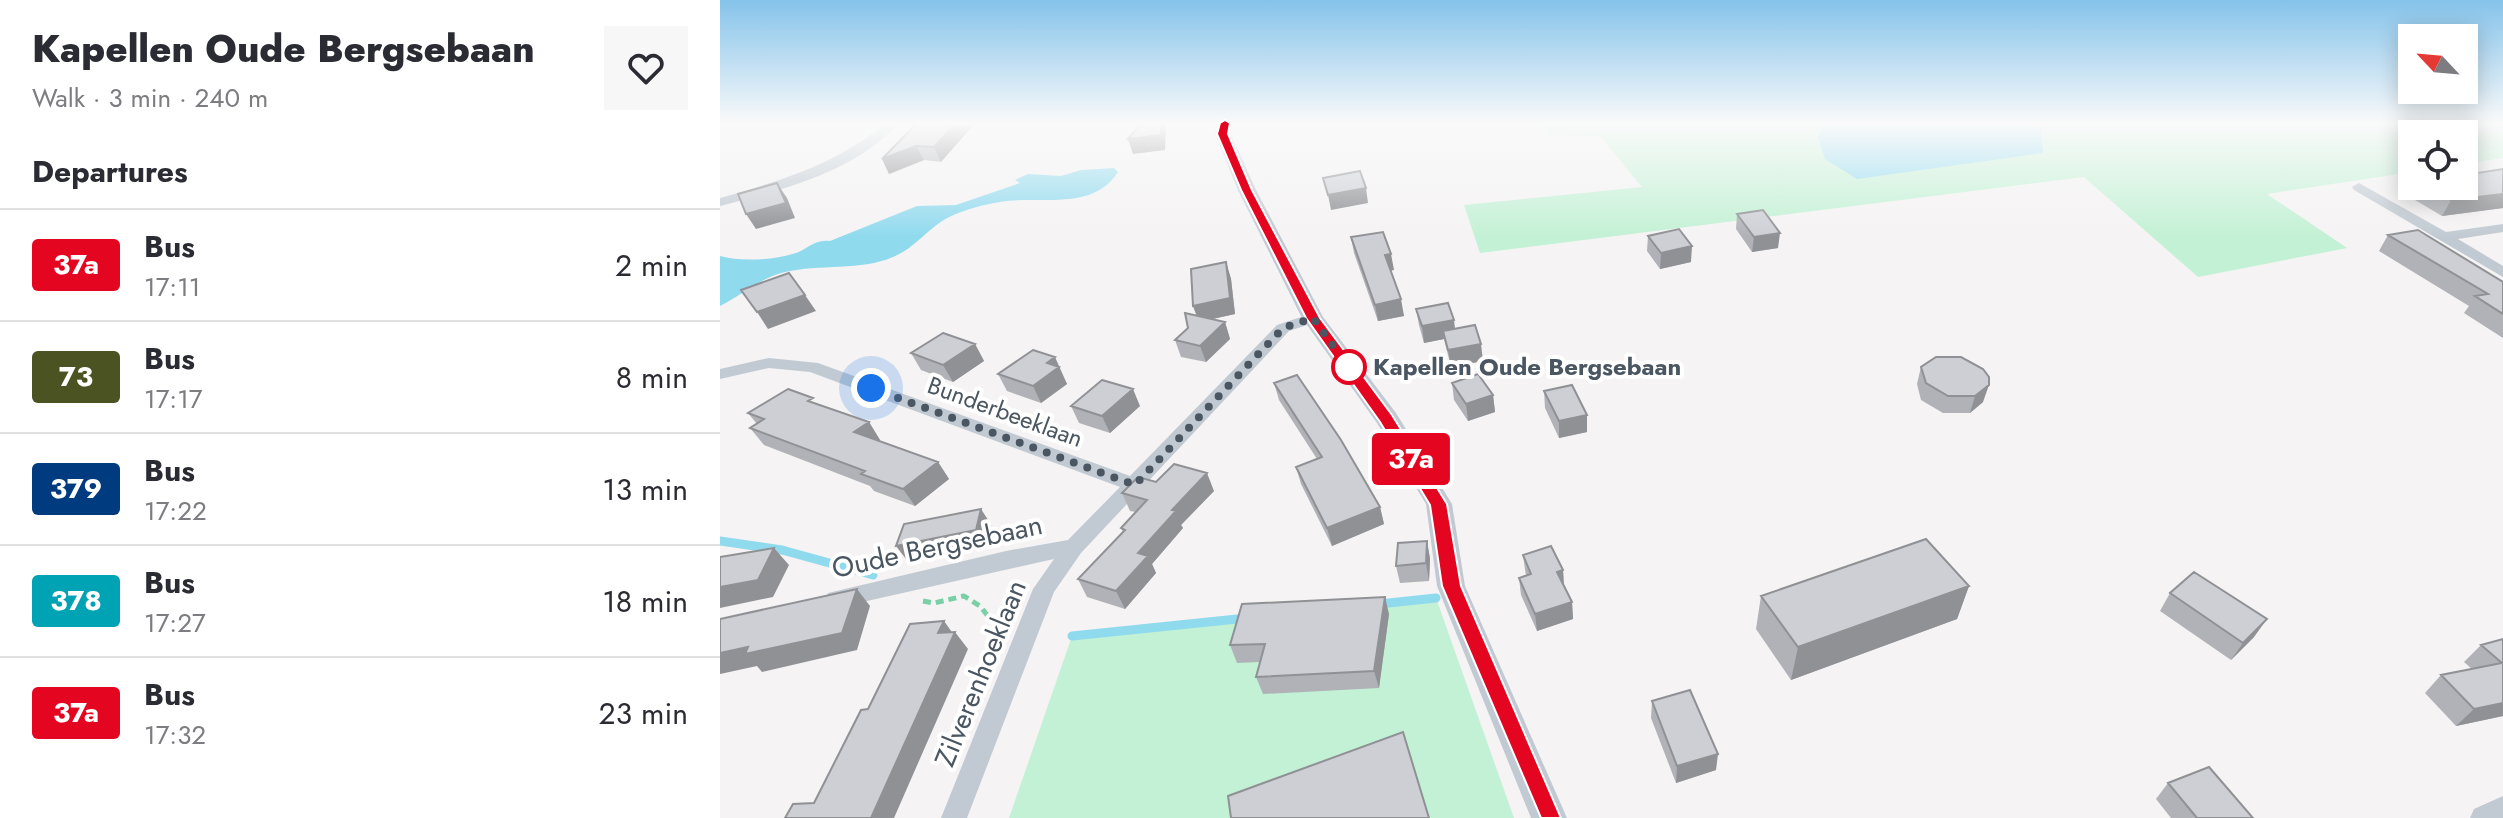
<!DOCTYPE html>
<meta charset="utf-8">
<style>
body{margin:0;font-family:Jost,sans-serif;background:#f7f7f7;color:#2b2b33;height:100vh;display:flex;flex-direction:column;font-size:30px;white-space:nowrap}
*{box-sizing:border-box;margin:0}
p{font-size:26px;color:#7c7c81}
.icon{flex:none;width:44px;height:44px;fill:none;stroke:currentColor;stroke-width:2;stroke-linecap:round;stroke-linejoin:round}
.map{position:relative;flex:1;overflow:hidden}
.drawer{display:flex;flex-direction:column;background:#fff;width:720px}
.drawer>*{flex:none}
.badge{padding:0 16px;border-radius:6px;font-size:28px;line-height:52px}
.needle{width:52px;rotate:296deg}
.tools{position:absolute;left:1678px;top:24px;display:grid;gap:16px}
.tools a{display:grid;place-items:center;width:80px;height:80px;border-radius:0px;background:#fff;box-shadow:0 4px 20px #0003;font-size:40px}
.you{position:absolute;width:40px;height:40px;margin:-20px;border:6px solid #fff;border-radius:50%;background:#1a73e8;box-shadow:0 0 0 12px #1a73e833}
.map>.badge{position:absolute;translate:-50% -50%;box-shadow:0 0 0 4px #fff}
h2{padding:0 32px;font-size:30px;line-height:72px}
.round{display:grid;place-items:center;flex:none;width:84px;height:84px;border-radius:0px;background:#f7f7f7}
.headline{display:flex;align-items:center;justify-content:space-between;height:136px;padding:0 32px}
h1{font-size:38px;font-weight:800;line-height:60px}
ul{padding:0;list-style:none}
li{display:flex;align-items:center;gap:24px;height:112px;padding:0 32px;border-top:2px solid #e1e1e2}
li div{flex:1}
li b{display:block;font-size:30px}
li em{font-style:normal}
li .badge{min-width:88px;font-weight:700;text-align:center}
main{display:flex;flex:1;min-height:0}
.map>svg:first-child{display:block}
</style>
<main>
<section class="drawer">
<div class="headline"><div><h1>Kapellen Oude Bergsebaan</h1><p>Walk · 3 min · 240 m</p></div><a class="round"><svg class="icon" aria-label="heart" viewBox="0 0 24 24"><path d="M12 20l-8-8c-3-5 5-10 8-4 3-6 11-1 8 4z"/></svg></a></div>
<h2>Departures</h2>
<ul>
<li><span class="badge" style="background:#e40521;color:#fff">37a</span><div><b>Bus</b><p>17:11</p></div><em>2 min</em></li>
<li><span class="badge" style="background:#4a5321;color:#fff">73</span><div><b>Bus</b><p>17:17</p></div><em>8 min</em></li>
<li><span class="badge" style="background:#003b80;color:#fff">379</span><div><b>Bus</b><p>17:22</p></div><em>13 min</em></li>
<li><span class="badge" style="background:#00a3b4;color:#fff">378</span><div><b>Bus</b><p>17:27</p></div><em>18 min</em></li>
<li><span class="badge" style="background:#e40521;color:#fff">37a</span><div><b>Bus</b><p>17:32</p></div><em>23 min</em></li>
</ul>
</section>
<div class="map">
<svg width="1783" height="818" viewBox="0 0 1783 818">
<rect width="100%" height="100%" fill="#f5f3f3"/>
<path fill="#c3f1d5" d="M820,123l503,3 -2,-3h462v35l-39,6v-30h-52v38l-145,22 80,54 -149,29 -114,-100 -604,76 -16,-48 178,-18 -42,-51 -51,-1z
M716,598l78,220h-505l63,-182z"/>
<path fill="#90daee" d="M1100,123h221l2,30 -186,26 -32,-20 -7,-22 6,-12z
M394,168l4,4c-25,40 -79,23 -118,30 -19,3 -42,9 -58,19 -18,12 -29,28 -49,36 -32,14 -74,7 -108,15 -25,6 -43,23 -65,34v-50c21,6 55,4 76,-3 12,-4 18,-14 34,-12l87,-35 39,-1 64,-22 -5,-3 13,-6 33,2 20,-6z"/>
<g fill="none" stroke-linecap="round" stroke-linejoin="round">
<path stroke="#90daee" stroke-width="9" d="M0,541l62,9 91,25
M659,604l57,-6
M352,636l175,-18"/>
<path stroke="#7ad0a6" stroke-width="5" stroke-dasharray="8 5" stroke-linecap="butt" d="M203,601l11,2 30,-7 16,10 11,14 18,-2"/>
<path fill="#c1cad2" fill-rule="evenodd" d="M166,123h13c-44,49 -117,67 -179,83v-8c60,-17 117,-34 166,-75z
M1639,183l87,49 57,-8v8l-45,7 45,27v11l-149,-87 -2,-3z
M593,313l8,5 -2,3 -30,10 -208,222 -27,39 -87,226h-26l92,-229 21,-30 -218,49 -8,-3 -3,-6 3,-6 178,-42 62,-11 52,-53 -310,-115 -41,-4 -49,11v-10l49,-11 49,5 312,113 147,-151z
M1783,796v22h-33l4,-9z"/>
<path fill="#c1cad2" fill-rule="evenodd" d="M497,123h16l-2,11 25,56 67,127 73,96 56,91 13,82 102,232h-36l-94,-232 -11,-82 -49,-81 -75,-105 -64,-128 -23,-56z"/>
</g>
<path fill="#b0b2b7" d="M197,123h58l-34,39 -17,-2 -35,14z
M1783,169v39l-61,8 -32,-19 6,-11h48z
M1017,214l41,34 -26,4 -16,-23z
M1668,235l115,47v56l-39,-25 5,-7 -90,-55z
M928,236l43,26 -31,7 -13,-18z
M631,237l43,33h-3l13,46 -26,5 -24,-68z
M506,262l5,17 4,35 -23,5 13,3 5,17 -24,23 -25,-5 -6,-17 13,-12 9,-12 -4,-10z
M696,309l39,20 28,32 -32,6 -7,-28 -20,4 -5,-18z
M255,344l9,17 -31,21 -32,-12 -10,-17z
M1216,357l47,45 -13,11h-27l-22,-13 -4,-16 4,-17z
M278,374h65l-1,1 5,9 -26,19 -34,-12z
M554,383l106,124 4,17 -52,22 -31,-62 -5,-17 21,-8 -38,-59z
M732,383l41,12 2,17 -27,9 -14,-21z
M824,391l43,24v17l-28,6 -14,-30z
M97,404l52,18 11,18 -2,1 60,21 11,17 -34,27 -41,-15 -4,-5 -106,-41 -14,-17 7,-4 -9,-11z
M351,406h69l-30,27 -31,-10z
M436,482l58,9 -33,34 2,3 -31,36 4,9 -31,36 -38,-12 -9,-18 45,-47 -2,-4 15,-16 -6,-1 -8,-18z
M707,541l3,18 -1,22 -29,2 -4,-17z
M803,555l40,15 1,15 8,17 1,17 -36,12 -16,-36 -2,-17 7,-2z
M1249,586l-12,33 -166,61 -35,-51 5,-33z
M1450,593l84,44 -23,23 -71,-49z
M669,614l-10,74 -116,6 -7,-17 4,-15 -23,1 -7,-18z
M1783,639v77l-47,10 -31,-33 16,-18 31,-6 -8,-7 17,-17z
M932,701l64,69 -40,13 -25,-65z
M1448,783l85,35h-82l-15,-19z"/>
<path fill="#909195" d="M236,123h19l-34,39 -7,-15z
M441,123h5l-1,27 -32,4 -5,-15z
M196,146l8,14 -35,14 -7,-15z
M57,183l10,15 8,20 -39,11 -10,-15z
M646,188l2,15 -37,7 -3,-15z
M1783,194v14l-61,8 9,-16z
M1060,233l-2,15 -26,4 2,-15z
M972,246l-1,16 -31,7 1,-16z
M671,254l3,16 -6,1 -3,-16z
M506,262l5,17 4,35 -36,8 -6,-16z
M85,295l11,16 -48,18 -11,-17z
M681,299l3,17 -26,5 -3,-16z
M734,320l2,17 -13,-6 1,8 -20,4 -2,-17z
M505,322l5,17 -24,23 -6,-16z
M255,344l9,17 -31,21 -10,-17z
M761,344l2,17 -32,6 -3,-17z
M335,357l12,27 -26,19 -8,-17 14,-23z
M1269,385l-6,17 -13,11 5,-17z
M413,389l7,17 -30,27 -8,-17z
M773,395l2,17 -27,9 -2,-17z
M867,415v17l-28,6v-17z
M149,422l11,18 -14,10 -12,-18z
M218,462l11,17 -34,27 -12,-17z
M487,473l7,18 -33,34 2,3 -31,36 4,9 -31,36 -9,-18 22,-38 34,-43z
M660,507l4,17 -52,22 -5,-18z
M261,509l11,17 -5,22 -78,15 -13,-17z
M707,541l3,18 -1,22 -3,-18z
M54,548l15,17 -16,32 -53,11v-21z
M843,570l1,18 -7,-16z
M1249,586l-12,33 -166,61 7,-33z
M137,589l13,17 -13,44 -95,22 -5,-6 -37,8v-21l28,-6z
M665,597l4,17 -10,74 -5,-17z
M852,602l1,17 -36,12 -2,-17z
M1547,619l-13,18 -23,23 12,-17z
M224,621l10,14 1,-3 13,17 -74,169h-23l67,-185z
M1783,703v13l-47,10 18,-17z
M998,754l-2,16 -40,13 1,-17z"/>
<path fill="#cdcfd5" stroke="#909195" stroke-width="2" d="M197,123h39l-22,24 -18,-1 -34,13z
M421,123h20v12l-33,4z
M1783,169v25l-52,6 -25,-14h38v-11z
M640,171l6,17 -38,7 -5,-17z
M57,183l9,20 -40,11 -8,-20z
M1043,210l17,23 -26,4 -17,-23z
M959,229l13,17 -31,7 -13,-17z
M1698,230l85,52v32l-28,-18 13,-2 -100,-59z
M663,232l8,22 -6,1 16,44 -26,6 -24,-68z
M506,262l4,36 -37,8 -2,-37z
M69,273l16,22 -48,17 -16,-22z
M728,303l6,17 -32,6 -6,-17z
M465,313l40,9 -25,24 -25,-6 13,-12z
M755,325l6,19 -33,6 -5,-19z
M223,333l32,11 -32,21 -32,-12z
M313,350l22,7 -8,6 12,4 -26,19 -35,-12z
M1216,357h25l22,12 6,8v8l-14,11h-27l-22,-13 -5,-16z
M758,374l15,21 -27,9 -14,-21z
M577,375l44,65 39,67 -53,21 -31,-61 26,-10 -48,-74z
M382,380l31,9 -31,27 -31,-10z
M852,385l15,30 -28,6 -15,-30z
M68,389l25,9 -5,3 61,21 -15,10 84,30 -35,27 -42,-15 4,-3 -115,-43 14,-9 -16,-6z
M454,464l33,9 -35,37 4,1 -38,42 10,3 -32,35 -38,-12 47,-49 -4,-2 26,-28 -25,-7 16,-16 18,5z
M261,509l-5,21 -80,16 8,-22z
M1206,539l43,47 -171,61 -37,-51z
M707,541l-1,22 -30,3 2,-23z
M831,546l12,24 -6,2 15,30 -37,12 -16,-36 12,-4 -8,-19z
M54,548l-16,32 -38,7v-30z
M1474,572l73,47 -24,24 -73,-50z
M137,589l-15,44 -97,21 3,-7 -28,6v-34z
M665,597l-11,74 -118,6 9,-33 -35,1 12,-41z
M224,621l-6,12 17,-1 -84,186h-86l8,-14 21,-1 47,-93 7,-1 42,-85z
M1783,639v64l-29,6 -33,-34 61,-12 -21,-18z
M970,690l28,64 -41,12 -25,-65z
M683,732l26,86h-198l-3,-22z
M1489,767l44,51h-56l-29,-35z"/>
<linearGradient id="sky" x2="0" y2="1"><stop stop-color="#85c3ea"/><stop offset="0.52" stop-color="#fafafa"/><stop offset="1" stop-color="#fafafa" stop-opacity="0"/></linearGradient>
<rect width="1783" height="237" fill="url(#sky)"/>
<path fill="#e40521" stroke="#fff" stroke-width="2" d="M505,120l5,3 -2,11 24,56 68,128 72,97 55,89 14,82 100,232h-20l-99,-232 -12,-81 -50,-83 -74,-104 -65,-128 -24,-56 3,-11z"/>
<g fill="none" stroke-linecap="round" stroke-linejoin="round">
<path stroke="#4a5661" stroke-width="8" stroke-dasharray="0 14.4" d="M151,388l264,97 148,-157 30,-10 43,59 -7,-10"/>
</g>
<circle fill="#fff" stroke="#e40521" stroke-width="4" cx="629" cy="367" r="16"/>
<g text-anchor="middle" stroke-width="8" stroke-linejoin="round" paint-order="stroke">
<g font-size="24" font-weight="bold" fill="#4a5661" stroke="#fff" text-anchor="start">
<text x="653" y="375">Kapellen Oude Bergsebaan</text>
</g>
<g font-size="24" fill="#4a5661" stroke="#fff">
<text transform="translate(285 412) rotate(20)" y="8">Bunderbeeklaan</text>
</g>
<g font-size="28" fill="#4a5661" stroke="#fff">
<text transform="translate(217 546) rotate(-12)" y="10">Oude Bergsebaan</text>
<text transform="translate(260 673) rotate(-68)" y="10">Zilverenhoeklaan</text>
</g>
</g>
</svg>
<div class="tools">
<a><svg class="needle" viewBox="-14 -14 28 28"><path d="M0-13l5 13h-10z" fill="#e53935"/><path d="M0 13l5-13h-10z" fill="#7c7c81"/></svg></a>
<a><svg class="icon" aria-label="locate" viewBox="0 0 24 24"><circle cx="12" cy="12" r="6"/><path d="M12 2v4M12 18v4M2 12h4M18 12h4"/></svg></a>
</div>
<div class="you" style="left:151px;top:388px"></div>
<b class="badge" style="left:691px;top:459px;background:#e40521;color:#fff">37a</b>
</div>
</main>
